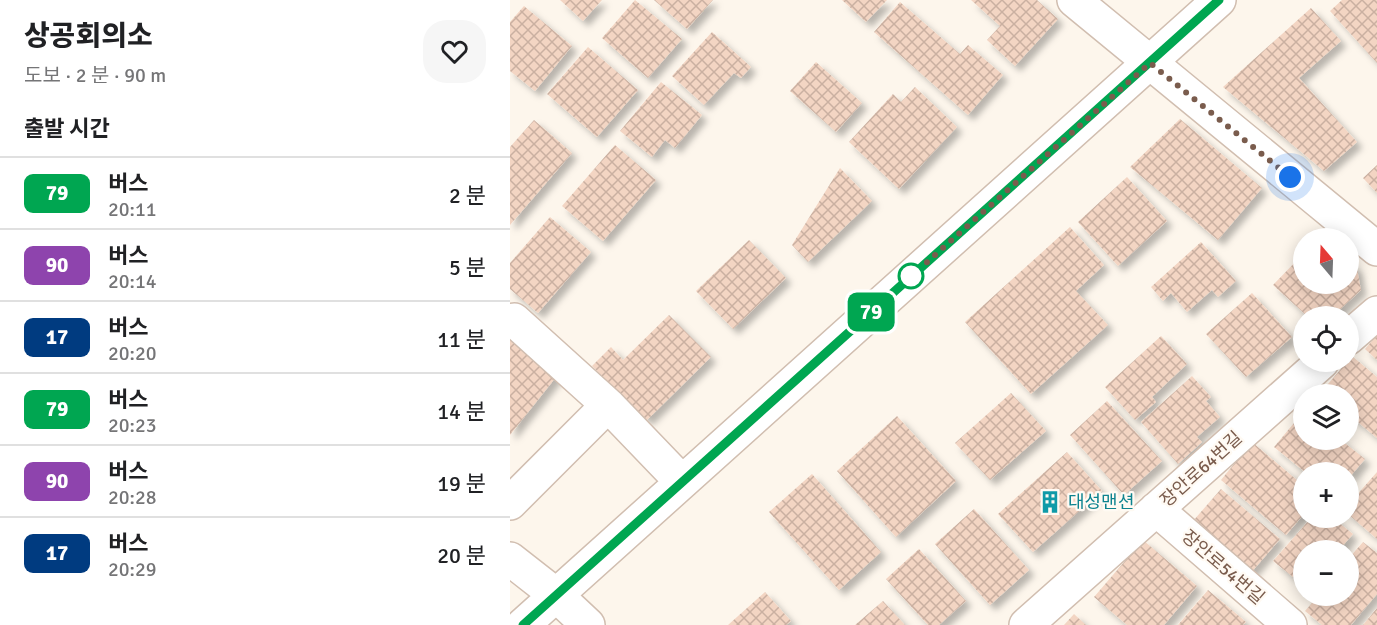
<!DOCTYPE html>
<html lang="ko">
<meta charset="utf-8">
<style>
body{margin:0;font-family:Signika,"Noto Sans KR",sans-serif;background:#f6f6f6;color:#202124;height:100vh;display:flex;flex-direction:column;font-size:22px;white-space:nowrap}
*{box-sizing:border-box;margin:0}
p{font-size:20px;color:#757577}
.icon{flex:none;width:33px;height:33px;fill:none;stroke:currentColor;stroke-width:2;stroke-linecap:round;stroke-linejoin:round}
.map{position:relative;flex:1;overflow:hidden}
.sheet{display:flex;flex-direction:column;background:#fff;width:510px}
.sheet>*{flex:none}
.badge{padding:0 12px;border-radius:9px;font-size:21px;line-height:39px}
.needle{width:39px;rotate:341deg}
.fabs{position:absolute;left:783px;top:228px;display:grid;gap:12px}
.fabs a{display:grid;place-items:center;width:66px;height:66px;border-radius:50%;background:#fff;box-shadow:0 3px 15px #0003;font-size:30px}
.you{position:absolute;width:30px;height:30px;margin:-15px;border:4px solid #fff;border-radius:50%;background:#1a73e8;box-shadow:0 0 0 9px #1a73e833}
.map>.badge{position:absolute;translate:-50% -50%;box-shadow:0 0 0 3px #fff}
h2{padding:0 24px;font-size:22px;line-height:54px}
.round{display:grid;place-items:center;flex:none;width:63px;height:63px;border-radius:24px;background:#f6f6f6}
.head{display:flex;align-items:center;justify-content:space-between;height:102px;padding:0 24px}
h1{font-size:28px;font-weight:800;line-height:45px}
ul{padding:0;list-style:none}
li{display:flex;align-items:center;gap:18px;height:72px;padding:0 24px;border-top:2px solid #e0e0e0}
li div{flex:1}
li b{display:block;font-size:22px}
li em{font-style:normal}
li .badge{min-width:66px;font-weight:700;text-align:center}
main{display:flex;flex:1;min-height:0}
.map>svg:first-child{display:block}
</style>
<main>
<section class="sheet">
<div class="head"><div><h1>상공회의소</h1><p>도보 · 2 분 · 90 m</p></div><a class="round"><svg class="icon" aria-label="heart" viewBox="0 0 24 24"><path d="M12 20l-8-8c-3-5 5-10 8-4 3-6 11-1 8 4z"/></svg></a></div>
<h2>출발 시간</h2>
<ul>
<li><span class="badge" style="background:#00a651;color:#fff">79</span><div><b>버스</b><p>20:11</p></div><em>2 분</em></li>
<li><span class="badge" style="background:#8e44ad;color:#fff">90</span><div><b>버스</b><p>20:14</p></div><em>5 분</em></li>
<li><span class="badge" style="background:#003b80;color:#fff">17</span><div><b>버스</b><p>20:20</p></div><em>11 분</em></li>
<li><span class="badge" style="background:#00a651;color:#fff">79</span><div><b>버스</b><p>20:23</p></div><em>14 분</em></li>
<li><span class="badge" style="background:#8e44ad;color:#fff">90</span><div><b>버스</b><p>20:28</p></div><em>19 분</em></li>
<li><span class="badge" style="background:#003b80;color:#fff">17</span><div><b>버스</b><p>20:29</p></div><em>20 분</em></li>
</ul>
</section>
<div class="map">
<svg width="867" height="625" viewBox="0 0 867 625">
<defs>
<pattern id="building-cross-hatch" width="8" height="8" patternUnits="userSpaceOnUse" patternTransform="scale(1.5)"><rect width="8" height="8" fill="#f3d5c3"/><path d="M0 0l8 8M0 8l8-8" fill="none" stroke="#cab0a1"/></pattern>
<filter id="shadow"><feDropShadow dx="5.5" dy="5.5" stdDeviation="3" flood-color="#0004"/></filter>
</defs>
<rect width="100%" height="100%" fill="#fdf6ec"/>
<path fill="url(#building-cross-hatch)" filter="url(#shadow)" d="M50,0h42l-19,21z
M125,0l47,39 -34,39 -46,-40z
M144,0h59l-26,29z
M332,0h45l-21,22z
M461,0h66l21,19 -43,47 -28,-26 13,-14z
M832,0h35v63l-47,-52z
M390,2l60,52 8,-9 35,30 -35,40 -94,-83z
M14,6l48,40 -37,45 -25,-20v-49z
M801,8l30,33 -42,37 58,64 -33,29 -101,-84z
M202,32l39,35 -10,11 -7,-5 -30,32 -32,-29z
M78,47l50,43 -41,47 -50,-43z
M306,62l46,41 -26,29 -46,-41z
M151,82l41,33 -27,33 -10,-8 -13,17 -32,-26z
M405,87l42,40 -58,62 -50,-47 44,-48 8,8z
M670,119l82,69 -44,52 -88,-73z
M24,120l38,33 -62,72v-78z
M105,145l41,35 -53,61 -41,-35z
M867,165v28l-14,-15z
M330,168l32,33 -64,61 -16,-17z
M617,177l40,44 -49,45 -40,-44z
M40,217l41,35 -53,61 -28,-24v-26z
M560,227l34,38 -28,26 32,34 -77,69 -66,-72z
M239,240l37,38 -53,51 -37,-38z
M691,242l35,39 -18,16 -6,-7 -25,22 -16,-19 -8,8 -12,-14z
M794,253v31h44v-23l9,8 4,21 -28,26h-26l-34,-31z
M742,293l40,44 -46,40 -40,-43z
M159,315l42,42 -64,63 -55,-54 19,-19 12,13z
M0,333l50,39 -50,63z
M867,335v25l-12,-11z
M651,336l26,28 -35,33 4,5 -21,18 -30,-33z
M842,356l25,21v61l-29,-24v-20h-22l-4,-3z
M682,376l19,21 -5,4 14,16 -23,20 5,5 -24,22 -37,-42z
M501,393l35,38 -56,49 -35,-37z
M597,401l55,60 -38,34 -54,-60z
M794,411v29h37l24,19 -17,20v-7h-43l-31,-25z
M387,416l59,65 -60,56 -59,-66z
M742,442l52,44v28l-18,21 -65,-55z
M557,452l35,39 -69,61 -35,-38z
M867,472v67l-29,-25v-9z
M302,474l69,78 -42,38 -70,-78z
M711,489l59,50 -31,36 -56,-54z
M464,509l55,61 -39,35 -55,-61z
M801,518h22l20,16 -14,16h-35v27l-6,-5 -5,5 -20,-16z
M633,540l54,46 -33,39h-37l-33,-28z
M853,542l14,11v41l-26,31h-29l-17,-14 13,-15h30v-37z
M409,549l47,52 -27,24h-11l-42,-46z
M698,590l38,32 -3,3h-65z
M255,592l26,29 -5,4h-58z
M373,601l22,24h-50z
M867,608v17h-14z
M564,614l12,11h-22z"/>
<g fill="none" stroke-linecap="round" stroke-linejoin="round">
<g stroke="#d1beb0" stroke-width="36">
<path id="minor" d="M564,0l303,249
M0,321l4,-1 94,85 74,77
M838,338l29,-25
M0,503l98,-98
M646,509l134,116
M0,559l46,36 32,30
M13,625l696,-625
M516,625l296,-263"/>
</g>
<use href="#minor" stroke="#fff" stroke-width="33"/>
</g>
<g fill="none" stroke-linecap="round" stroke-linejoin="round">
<g stroke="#fff" stroke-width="14">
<path id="line" d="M13,625l696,-625"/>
</g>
<use href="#line" stroke="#00a651" stroke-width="9"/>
<path stroke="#7a5c4d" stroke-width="6" stroke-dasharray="0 10.8" d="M401,276l-4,4 243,-217 140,114"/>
</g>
<defs>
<g id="building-bare" transform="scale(1.8)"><path d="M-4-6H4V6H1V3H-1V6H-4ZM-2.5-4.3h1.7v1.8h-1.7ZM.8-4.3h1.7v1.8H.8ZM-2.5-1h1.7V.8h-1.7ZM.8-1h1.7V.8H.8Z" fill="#0f9aa8" stroke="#fffaf3" stroke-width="2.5" paint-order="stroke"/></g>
</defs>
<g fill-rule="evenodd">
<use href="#building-bare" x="540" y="502"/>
</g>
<circle fill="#fff" stroke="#00a651" stroke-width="3" cx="401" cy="276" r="12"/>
<g text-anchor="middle" stroke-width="4.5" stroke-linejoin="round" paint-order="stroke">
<g font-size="18" fill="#7a5c4d" stroke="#fffaf3">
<text transform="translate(691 469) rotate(-42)" y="6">장안로64번길</text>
<text transform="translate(713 567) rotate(41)" y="6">장안로54번길</text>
</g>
<g font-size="18" fill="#0d838f" stroke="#fffaf3" text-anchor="start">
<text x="558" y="508">대성맨션</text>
</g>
</g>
</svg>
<div class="fabs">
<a><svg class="needle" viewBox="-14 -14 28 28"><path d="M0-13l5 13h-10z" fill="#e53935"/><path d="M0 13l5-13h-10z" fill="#757577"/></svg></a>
<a><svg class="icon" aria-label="locate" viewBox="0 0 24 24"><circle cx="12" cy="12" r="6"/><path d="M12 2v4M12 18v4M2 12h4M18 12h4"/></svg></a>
<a><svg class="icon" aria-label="layers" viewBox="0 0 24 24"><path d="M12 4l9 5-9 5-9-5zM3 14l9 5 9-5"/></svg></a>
<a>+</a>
<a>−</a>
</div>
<div class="you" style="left:780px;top:177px"></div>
<b class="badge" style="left:361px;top:312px;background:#00a651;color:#fff">79</b>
</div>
</main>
